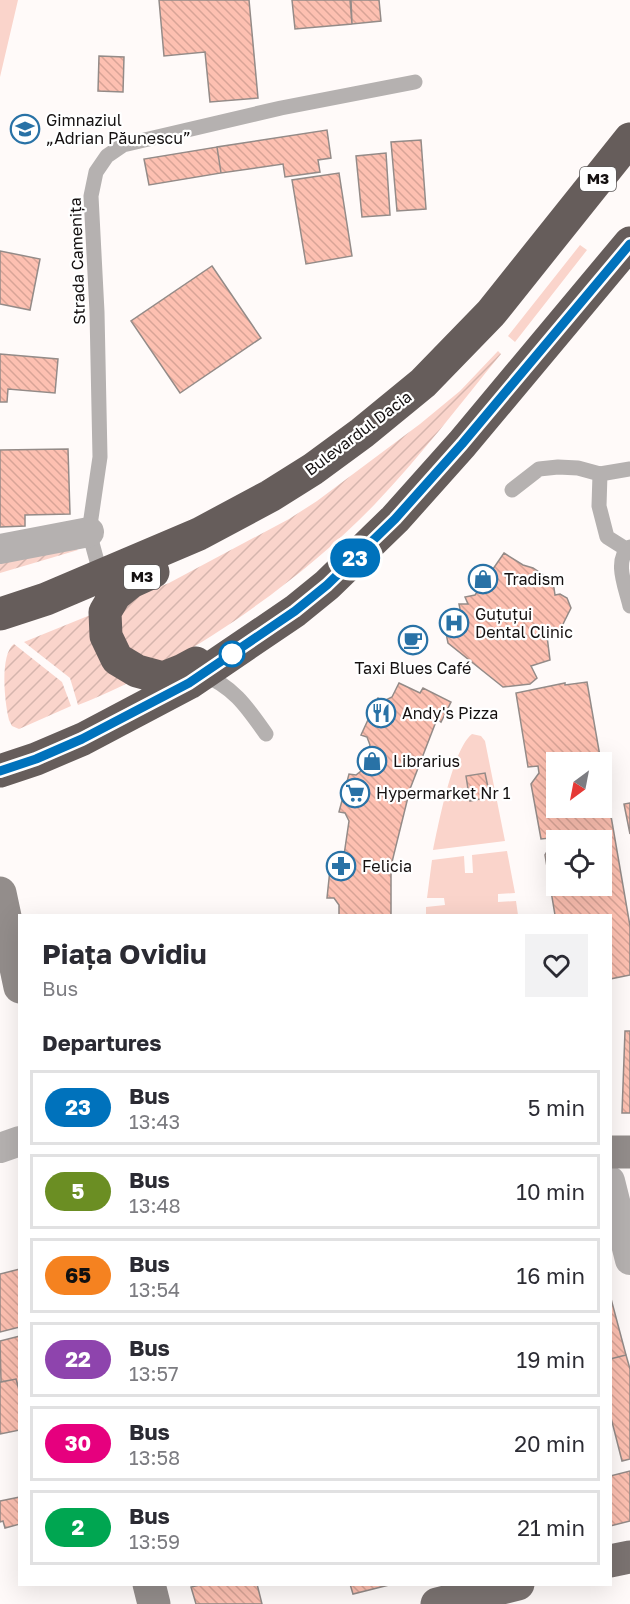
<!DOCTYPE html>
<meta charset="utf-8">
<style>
body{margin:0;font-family:"Golos Text",sans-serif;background:#f2f2f3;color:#2b2b33;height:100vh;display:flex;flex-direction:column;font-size:22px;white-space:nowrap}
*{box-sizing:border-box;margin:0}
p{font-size:20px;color:#7c7c81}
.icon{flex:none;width:33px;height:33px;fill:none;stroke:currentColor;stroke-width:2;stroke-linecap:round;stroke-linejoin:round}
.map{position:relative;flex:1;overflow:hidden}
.drawer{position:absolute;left:18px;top:914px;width:594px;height:672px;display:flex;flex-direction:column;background:#fff;border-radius:0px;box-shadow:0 6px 24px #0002}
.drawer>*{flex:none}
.badge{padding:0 12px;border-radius:20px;font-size:21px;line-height:39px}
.needle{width:39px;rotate:212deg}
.fabs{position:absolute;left:546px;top:752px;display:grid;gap:12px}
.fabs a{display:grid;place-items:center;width:66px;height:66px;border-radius:0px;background:#fff;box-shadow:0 6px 24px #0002;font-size:30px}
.map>.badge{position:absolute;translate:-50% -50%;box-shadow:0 0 0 3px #fff}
h2{padding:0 24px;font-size:22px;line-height:54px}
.round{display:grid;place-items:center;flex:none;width:63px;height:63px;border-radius:0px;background:#f2f2f3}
.summary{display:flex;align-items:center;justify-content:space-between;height:102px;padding:0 24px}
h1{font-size:28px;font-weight:700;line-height:45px}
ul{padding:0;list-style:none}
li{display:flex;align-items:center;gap:18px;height:75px;margin:0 12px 9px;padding:0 12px;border:3px solid #e1e1e2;border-radius:0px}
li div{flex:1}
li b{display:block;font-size:22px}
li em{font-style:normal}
li .badge{min-width:66px;font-weight:700;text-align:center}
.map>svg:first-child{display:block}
</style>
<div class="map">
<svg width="630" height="1604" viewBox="0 0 630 1604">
<defs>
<pattern id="garden-furrows" width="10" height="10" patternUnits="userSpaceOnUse" patternTransform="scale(1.5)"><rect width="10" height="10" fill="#fad4cb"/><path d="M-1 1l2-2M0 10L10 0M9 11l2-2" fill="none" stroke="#d5b5ad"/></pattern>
<pattern id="building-back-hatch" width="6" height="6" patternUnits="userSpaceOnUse" patternTransform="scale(1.5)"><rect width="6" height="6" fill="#fdc0b1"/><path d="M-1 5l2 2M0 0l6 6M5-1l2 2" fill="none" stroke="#d8a497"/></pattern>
</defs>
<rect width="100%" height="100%" fill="#fffaf9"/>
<path fill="#fad4cb" d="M0,0h18l-18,77z
M580,245l7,5 -72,92 -7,-6z
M472,734l9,2 4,5 20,100 -72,9c5,-24 20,-102 39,-116z
M507,851l8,42 -17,1v8l18,-1 2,14h-92v-8l19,-2 -1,-7h-17l5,-38 32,-4 1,17h8l-1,-18z"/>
<path fill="url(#garden-furrows)" d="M498,351l3,3c-41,50 -81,103 -126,150 -77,80 -194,161 -297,201l-8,-27 -46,-36 145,-59 120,-64 28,-18 103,-77 40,-33z
M73,546l5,4 -78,23v-11z
M14,644l48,38 9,24 -52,23 -7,-3 -3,-6c-5,-20 -9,-66 5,-76z"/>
<path fill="url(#building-back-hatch)" stroke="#948b88" stroke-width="1.5" fill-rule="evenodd" d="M159,0h90l9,98 -48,4 -5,-50 -41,4z
M292,0h59l1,24 -57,5z
M350,0h29l2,21 -29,3z
M99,56l25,1 -1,35 -25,-1z
M327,130l4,28 -13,2 2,12 -35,5 -2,-13 -62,9 -4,-26z
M421,140l5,69 -29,2 -6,-69z
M217,147l4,26 -72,12 -5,-26z
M386,153l4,62 -28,2 -6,-61z
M339,173l13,83 -46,8 -14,-84z
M0,251l40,8 -10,51 -30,-6z
M212,266l49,72 -81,55 -49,-72z
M0,354l58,5 -3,34 -47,-4 -1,13h-7z
M68,449l2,65 -45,1v11l-25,1v-77z
M504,553l19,12 10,3 15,10 6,10 1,7 5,-1 7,4 4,10 -13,26 -11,2 3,24 -19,6 6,12 -7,6 -27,3 -55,-44 -4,-20 8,1 -1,-8 10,-2 -2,-10h9l-3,-7 10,-2z
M587,682l14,80h-45v45h46v-43l28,162v49l-20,4v-64h-55l-10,-60 6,-10 -1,-7 -9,1 -10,-55 8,-11 -1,-7 -10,1 -12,-74 49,-10v2zM556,840h46v45h-46z
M399,683l21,10 3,-5 28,14 -10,20 -4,-3 -27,70 -19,77v49h-52v-10l-5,-7h-7l4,-38h8l5,-5 5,-34 -4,-8 -6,-1 10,-38 7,1 5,-4 9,-26 -3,-8 -6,-2 17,-37 6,3 8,-4z
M485,773l5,24 -20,4 -4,-25z
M630,803v31l-6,-30z
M625,1031h5v82h-8z
M20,1269v58l-20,5v-58z
M610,1295l16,60 -16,4z
M20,1336v54h-1l-3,-11 -15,3 -1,-41z
M626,1355l4,14v90l-8,2 -12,-47v-55z
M16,1379l4,13v38l-20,4v-52z
M630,1471v50l-20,5v-50z
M20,1497v27l-15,4 -2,-7 -3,1v-21z
M204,1584h53l5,20h-66l-5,-17z
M350,1584h43l-40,10z"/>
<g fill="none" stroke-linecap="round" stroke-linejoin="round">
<path stroke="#b5b1b0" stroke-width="15" d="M600,474l-1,32 8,31 19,12
M512,490l27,-21 19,-2 20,1 22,6 30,-5
M630,547c-17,13 -4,41 0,59
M101,576l-12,-44 11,-75 -3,-145 -6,-116 5,-24 11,-16 16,-11 158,-37 134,-26
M202,674c32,13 45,33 64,60"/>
<path stroke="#b5b1b0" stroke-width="30" d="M0,549l89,-17
M0,1148l20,-7
M610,1181l20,79"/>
<path stroke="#938d8b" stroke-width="33" d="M0,893l20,94
M610,1152h20
M149,1584l5,20"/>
<path stroke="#7b7371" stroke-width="33" d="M610,1561l20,-4
M437,1604l81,-20"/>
<path stroke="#665d5b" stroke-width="33" d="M153,572l-22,10 -16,13 -10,17 1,24 11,23 20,12 26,7 20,-8 13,-7
M0,614l46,-15 153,-65 71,-38 43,-27 49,-36 61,-50 68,-70 139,-174
M0,771l36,-12 47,-20 106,-56 106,-72 32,-26 68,-66 67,-75 168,-201"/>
</g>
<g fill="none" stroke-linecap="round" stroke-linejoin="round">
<g stroke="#fff" stroke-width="14">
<path id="line" d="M0,771l36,-12 46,-20 107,-56 106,-72 32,-26 68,-66 67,-75 168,-200"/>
</g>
<use href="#line" stroke="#0072bc" stroke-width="9"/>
</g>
<defs>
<g id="school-ring" transform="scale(1.5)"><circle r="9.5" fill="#fff" stroke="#2972a6" stroke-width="1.5"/><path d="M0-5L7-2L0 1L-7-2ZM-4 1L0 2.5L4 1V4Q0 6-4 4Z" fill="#2972a6"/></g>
<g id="shop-ring" transform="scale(1.5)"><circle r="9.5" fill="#fff" stroke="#2972a6" stroke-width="1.5"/><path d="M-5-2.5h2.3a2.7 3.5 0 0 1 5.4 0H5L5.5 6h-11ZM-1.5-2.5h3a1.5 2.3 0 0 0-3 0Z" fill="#2972a6"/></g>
<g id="hospital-ring" transform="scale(1.5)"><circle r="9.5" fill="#fff" stroke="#2972a6" stroke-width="1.5"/><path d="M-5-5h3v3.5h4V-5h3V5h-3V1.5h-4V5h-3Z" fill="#2972a6"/></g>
<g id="cafe-ring" transform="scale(1.5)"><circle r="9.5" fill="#fff" stroke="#2972a6" stroke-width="1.5"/><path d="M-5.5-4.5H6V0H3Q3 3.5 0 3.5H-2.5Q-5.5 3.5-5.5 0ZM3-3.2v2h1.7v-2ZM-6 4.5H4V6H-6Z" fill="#2972a6"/></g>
<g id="restaurant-ring" transform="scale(1.5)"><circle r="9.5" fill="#fff" stroke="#2972a6" stroke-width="1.5"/><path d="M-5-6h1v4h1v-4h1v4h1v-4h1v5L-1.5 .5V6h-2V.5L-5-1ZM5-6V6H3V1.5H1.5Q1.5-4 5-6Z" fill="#2972a6"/></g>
<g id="supermarket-ring" transform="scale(1.5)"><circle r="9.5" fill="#fff" stroke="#2972a6" stroke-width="1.5"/><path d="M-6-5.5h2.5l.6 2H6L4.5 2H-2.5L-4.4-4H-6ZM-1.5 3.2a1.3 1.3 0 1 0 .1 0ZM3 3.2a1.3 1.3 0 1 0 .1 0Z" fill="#2972a6"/></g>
<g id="pharmacy-ring" transform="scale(1.5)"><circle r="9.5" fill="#fff" stroke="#2972a6" stroke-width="1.5"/><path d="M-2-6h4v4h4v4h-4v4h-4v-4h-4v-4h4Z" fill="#2972a6"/></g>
</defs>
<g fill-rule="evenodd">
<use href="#school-ring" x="25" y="129"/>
<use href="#shop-ring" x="483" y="579"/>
<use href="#hospital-ring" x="454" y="623"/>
<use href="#cafe-ring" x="413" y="640"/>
<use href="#restaurant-ring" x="381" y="713"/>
<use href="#shop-ring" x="372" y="761"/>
<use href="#supermarket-ring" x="355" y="793"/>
<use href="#pharmacy-ring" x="341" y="866"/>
</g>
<circle fill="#fff" stroke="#0072bc" stroke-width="3" cx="232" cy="654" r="12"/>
<g text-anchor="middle" stroke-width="4.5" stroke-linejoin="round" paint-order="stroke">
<g fill="#fff" stroke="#5b5858" stroke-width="1.5">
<rect x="580" y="167" width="36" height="24" rx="4.5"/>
<rect x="124" y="565" width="36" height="24" rx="4.5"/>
</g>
<g font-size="15" font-weight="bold" fill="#151111">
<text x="598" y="184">M3</text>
<text x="142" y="582">M3</text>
</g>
<g font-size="16" fill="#151111" stroke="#fff" text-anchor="start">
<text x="46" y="126">Gimnaziul<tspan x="46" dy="18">„Adrian Păunescu”</tspan></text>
<text x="504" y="585">Tradism</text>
<text x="475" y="620">Guțuțui<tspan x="475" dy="18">Dental Clinic</tspan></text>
<text x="413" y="674" text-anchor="middle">Taxi Blues Café</text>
<text x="402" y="719">Andy's Pizza</text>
<text x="393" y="767">Librarius</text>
<text x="376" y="799">Hypermarket Nr 1</text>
<text x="362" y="872">Felicia</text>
</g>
<g font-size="16" fill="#151111" stroke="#fff">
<text transform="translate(77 261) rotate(-92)" y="6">Strada Camenița</text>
<text transform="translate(358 433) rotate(-37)" y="6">Bulevardul Dacia</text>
</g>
</g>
</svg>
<div class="fabs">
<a><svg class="needle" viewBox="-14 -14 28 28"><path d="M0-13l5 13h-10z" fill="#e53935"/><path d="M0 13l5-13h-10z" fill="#7c7c81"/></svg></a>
<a><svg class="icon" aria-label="locate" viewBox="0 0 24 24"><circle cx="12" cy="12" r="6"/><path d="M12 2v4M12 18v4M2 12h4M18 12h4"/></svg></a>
</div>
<b class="badge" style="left:355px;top:558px;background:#0072bc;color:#fff">23</b>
<section class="drawer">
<div class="summary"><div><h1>Piața Ovidiu</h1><p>Bus</p></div><a class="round"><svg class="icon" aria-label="heart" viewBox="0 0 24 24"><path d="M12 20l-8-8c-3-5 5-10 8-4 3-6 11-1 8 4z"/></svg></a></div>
<h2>Departures</h2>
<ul>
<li><span class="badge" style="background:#0072bc;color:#fff">23</span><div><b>Bus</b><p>13:43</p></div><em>5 min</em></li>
<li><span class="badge" style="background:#6b8e23;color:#fff">5</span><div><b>Bus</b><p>13:48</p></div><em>10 min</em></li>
<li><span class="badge" style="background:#f58220;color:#111">65</span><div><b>Bus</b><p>13:54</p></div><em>16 min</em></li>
<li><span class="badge" style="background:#8e44ad;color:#fff">22</span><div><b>Bus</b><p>13:57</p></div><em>19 min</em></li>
<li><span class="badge" style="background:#e6007e;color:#fff">30</span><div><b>Bus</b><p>13:58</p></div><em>20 min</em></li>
<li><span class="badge" style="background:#00a651;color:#fff">2</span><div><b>Bus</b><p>13:59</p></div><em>21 min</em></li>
</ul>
</section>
</div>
